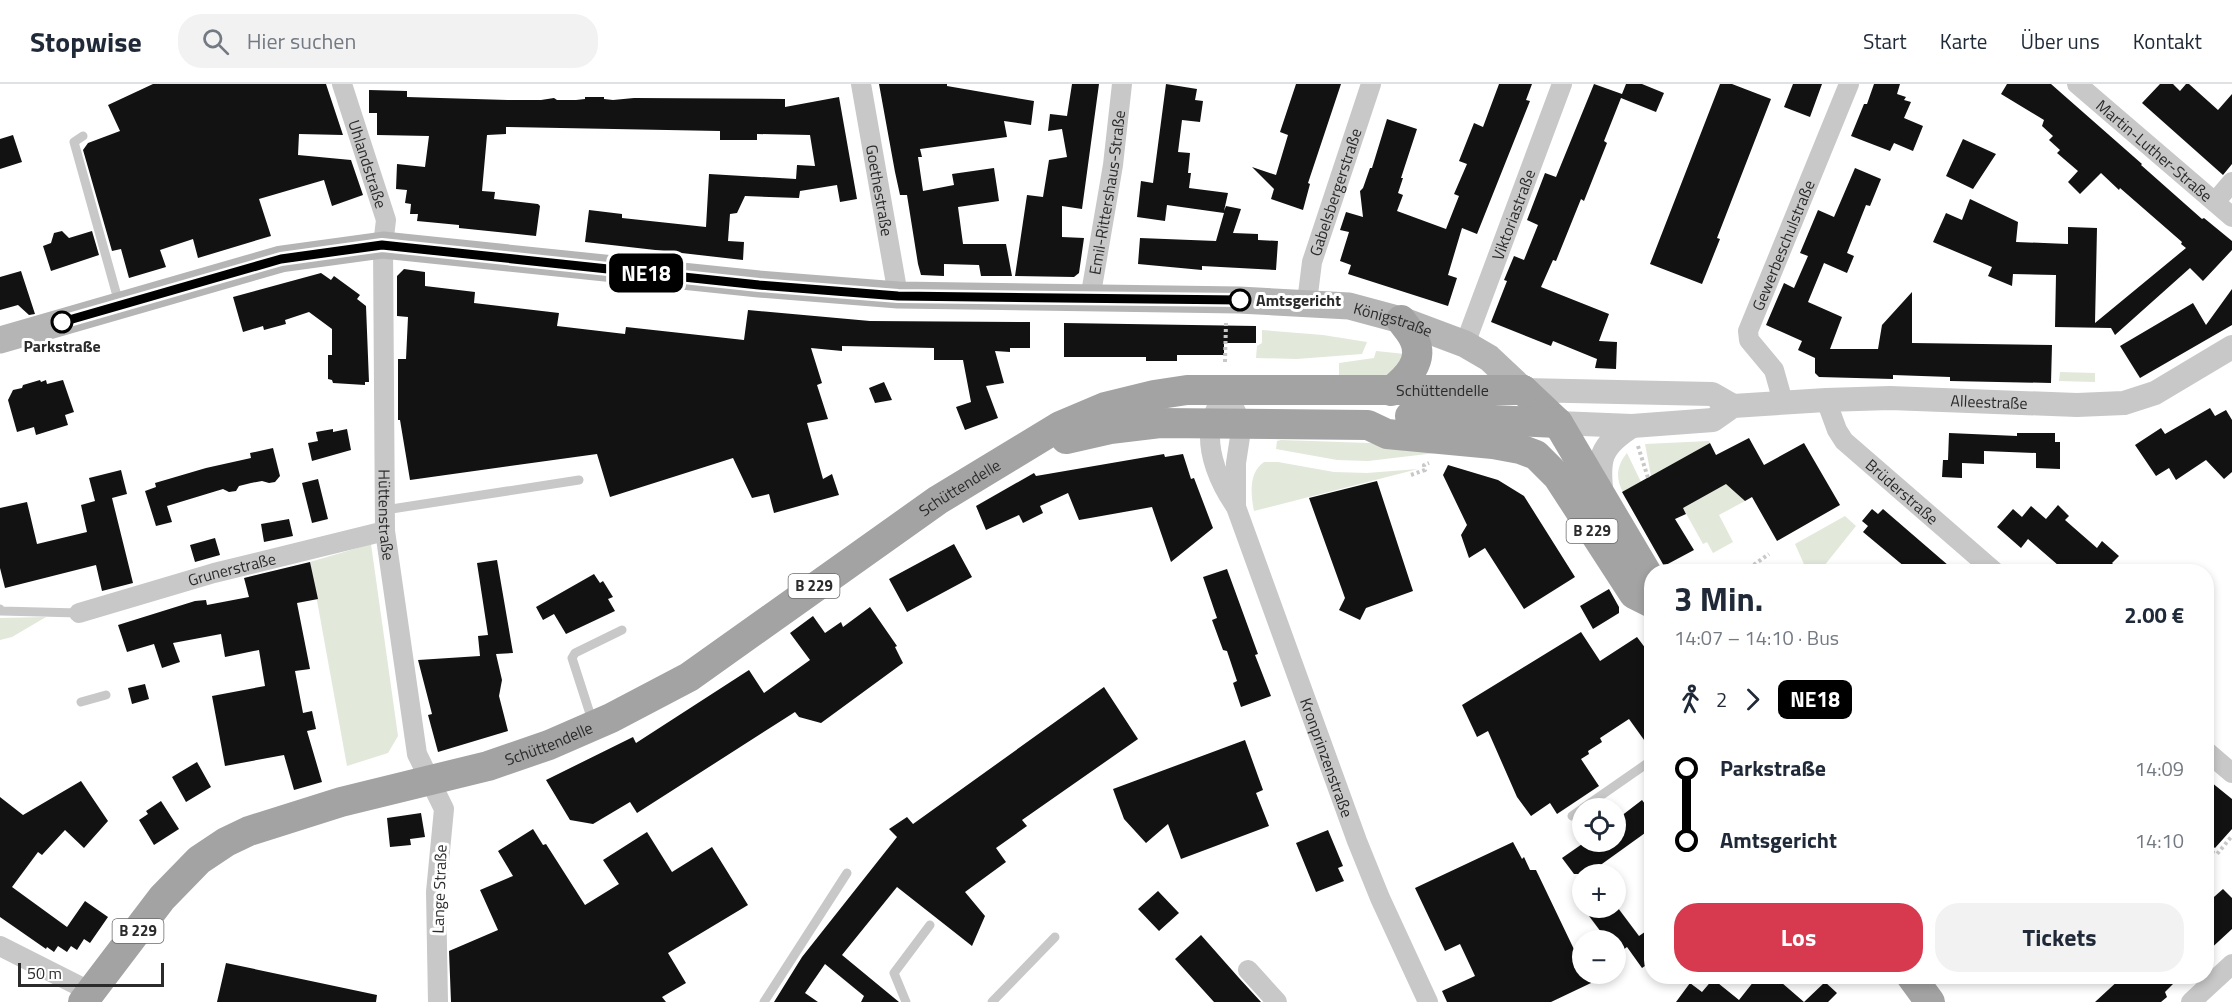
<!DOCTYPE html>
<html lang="de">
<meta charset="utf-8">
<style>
body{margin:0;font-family:"Titillium Web",sans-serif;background:#f2f2f3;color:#1f2937;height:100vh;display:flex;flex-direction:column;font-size:22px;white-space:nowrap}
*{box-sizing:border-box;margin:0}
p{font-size:20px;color:#747a83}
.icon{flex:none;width:33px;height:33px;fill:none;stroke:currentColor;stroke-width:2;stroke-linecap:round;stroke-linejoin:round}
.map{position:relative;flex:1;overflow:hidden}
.details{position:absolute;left:1644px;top:480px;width:570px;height:420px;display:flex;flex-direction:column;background:#fff;border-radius:24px;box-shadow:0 3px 9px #0003}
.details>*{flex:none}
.badge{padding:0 12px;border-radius:9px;font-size:21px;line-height:39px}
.tools{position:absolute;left:1572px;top:714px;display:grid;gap:12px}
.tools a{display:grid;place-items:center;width:54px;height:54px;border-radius:50%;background:#fff;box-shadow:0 3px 9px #0003;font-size:30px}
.scale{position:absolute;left:18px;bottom:15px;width:146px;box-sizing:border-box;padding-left:6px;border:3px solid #2b2b2b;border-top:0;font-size:16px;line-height:21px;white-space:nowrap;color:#2b2b2b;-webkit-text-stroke:4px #fff;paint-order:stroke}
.map>.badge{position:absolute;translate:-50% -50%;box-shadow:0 0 0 3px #fff}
.legs{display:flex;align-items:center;gap:9px;height:66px;padding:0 30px;font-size:20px}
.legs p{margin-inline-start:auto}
.summary{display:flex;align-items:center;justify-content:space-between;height:102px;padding:0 30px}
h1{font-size:33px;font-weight:700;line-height:45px}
.action{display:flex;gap:12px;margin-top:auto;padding:12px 30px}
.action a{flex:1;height:69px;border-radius:24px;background:#d7394f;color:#fff;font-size:24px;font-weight:700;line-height:69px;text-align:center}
.action a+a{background:#f2f2f3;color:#1f2937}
ul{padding:0 30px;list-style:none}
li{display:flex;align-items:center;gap:21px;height:72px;font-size:22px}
li i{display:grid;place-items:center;width:9px;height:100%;margin:0 8px;background:currentColor}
li i::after{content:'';width:15px;height:15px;margin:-8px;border:4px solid;border-radius:50%;background:#fff}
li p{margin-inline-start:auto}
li:first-child i{background:linear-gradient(#0000 50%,currentColor 0)}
li:last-child i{background:linear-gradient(currentColor 50%,#0000 0)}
header{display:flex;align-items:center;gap:36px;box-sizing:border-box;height:84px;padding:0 30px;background:#fff;border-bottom:2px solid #e0e1e3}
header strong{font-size:28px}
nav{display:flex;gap:33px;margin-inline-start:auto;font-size:21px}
.search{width:420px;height:54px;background:#f2f2f3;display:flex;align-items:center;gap:15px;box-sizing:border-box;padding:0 21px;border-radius:24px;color:#747a83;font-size:22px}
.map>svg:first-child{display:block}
</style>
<header>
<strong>Stopwise</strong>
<div class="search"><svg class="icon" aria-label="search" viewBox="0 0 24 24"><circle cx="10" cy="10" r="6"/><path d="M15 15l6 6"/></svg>Hier suchen</div>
<nav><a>Start</a><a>Karte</a><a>Über uns</a><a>Kontakt</a></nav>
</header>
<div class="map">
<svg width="2232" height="918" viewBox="0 0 2232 918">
<rect width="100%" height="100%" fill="#fff"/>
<path fill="#e2e8da" d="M1262,246l61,5 44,7 -5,12 -65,5 -41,-1 1,-12 5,-3z
M1376,267l29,3 -11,22h-55v-13l35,-5z
M2060,288l35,1v9l-36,-1z
M1281,356l117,4 46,8 -76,9 -31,-1 -61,-11 1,-8z
M1709,357l1,2 -59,33 -6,-32z
M1627,369l14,29 -18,10c-8,-14 -6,-27 4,-39z
M1264,378h14l56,10 33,1 51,-4 -164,42c-3,-16 -6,-38 10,-49z
M1726,399l19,18 -26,14 14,27 -20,11 -6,-11 -4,2 -20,-36z
M1845,432l11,10 -36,45h-13l-12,-27z
M371,460l27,192 -10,17 -41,13 -37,-204z
M46,533l-34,20 -12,3v-22z"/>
<path fill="#121212" d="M153,0h173l17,51 -44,-1 -1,21 53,5 12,35 -31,11 -8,-26 -65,19 12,37 -73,22 -5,-19 -33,11 6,17 -37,11 -8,-29 -9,2 -29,-101 5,-7 32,-12 -12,-26z
M879,0h68v2l87,15 -3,24 -27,-4 3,16 -87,12 2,8h-4l5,34 31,-6 -2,-11 42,-6 5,33 -41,6 5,37h43l6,32h-31l-2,-11 -35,-1v12l-23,-1 -3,-11 -11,-69h-7l-5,-23z
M1072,0h27l-17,125 -20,-3v31l22,1 -5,35 -5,4 -59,-1 12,-81 16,2 6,-37 18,-3 -5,-28 -14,2 2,-17 17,2z
M1166,0l31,5 -2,11 8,1 -3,21 -18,-2 -4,32 12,1 -2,20h3l-2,15 39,5 -4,18 2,-5 15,3 -8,24 25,1v6l20,1 -2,29 -74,-4v4l-64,-6 2,-26 76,3 8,-28 -57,-8 -2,16 -28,-4 4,-36 12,2z
M1296,0h45l-33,99 2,1 -7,26 -32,-11 3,-10 -22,-22 24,8 12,-40 -8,-3z
M1499,0h33l-6,16 4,1 -53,133 -15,-6 -14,47 9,3 -9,28 -100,-32 3,-9 -11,-4 9,-29 -9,-2 6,-18 17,5 -3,-26 3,-3 7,-20h2l15,-49 30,10 -16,49h2l-5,15 5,2 -6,16 49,18 13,-33 -5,-2 13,-30 -8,-3 15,-38 9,4z
M1594,0l28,10 4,-10h16l22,9 -8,19 -35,-14 -17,43 3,2 -23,58 -3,-2 -25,62 -3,-1 -12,27 68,27 -10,27 18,1 -1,27 -21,-1 2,-9 -44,-18 -2,5 -60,-24 16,-41 -3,-1 10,-24 10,4 14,-35 -11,-5 18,-47 11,4z
M1720,0h12l39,15 -54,139 3,1 -18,45 -52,-20z
M1793,0h29l-12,33 -26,-10z
M1874,0h26l-3,10 9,3 -2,3 7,2 -7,16 19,8 -10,25 -19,-8 -4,8 -39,-15 13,-32h3z
M2007,0h44l91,80 -1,1 61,54 2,-1 28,23v9l-29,31 -13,-13 -75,67 -4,-7 -56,-1 1,-52 -43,-1 -1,12 -24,-10 4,-9 -59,-25 13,-29 16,7 8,-21 48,23 -2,20 52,2v-17l29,1 -2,95 91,-75 -5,-4 1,-2 -62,-54 -1,2 -18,-17 -21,21 -12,-12 10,-11 -21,-18 3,-3 -11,-10 4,-4 -11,-10 2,-6 -43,-26z
M2160,0h13l7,7 6,-7h3l29,26 14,-16v70l-9,11 -81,-72z
M369,6l38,1v6l101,3h33l13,-2 3,2h19l9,-1v-2h19v2l9,1 21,-2 151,1v8l54,-10 18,102 -17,3 -3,-17 -37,6 -1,7 -54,-2 -8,17 -7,1 -2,27 16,1 -1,18 -158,-18 4,-32 33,4v4l84,9 3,-53 87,5 1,-14 18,1 -5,-31 -53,-1v6h-37v-9l-214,-4v7l-19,1 -5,56 13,1 -1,7 44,5 2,2 -4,30 -77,-8v-3l-42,-4 1,-7h-8l1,-10 -6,-1 2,-13 -11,-1 1,-25 28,3 4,-31 -52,-1v-22h-8z
M13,51l9,27 -22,7v-30z
M1963,55l33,15 -23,35 -27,-13z
M1855,84l26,11 -11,27 -4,-1 -19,48 7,3 -7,17 -23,-10 -16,39 34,15 -12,32h48l4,-24 30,-33v51l140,2 -1,38 -101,-2v-4l-57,-2v4l-74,-2 -4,-4v-15l-17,-8 4,-9 -36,-16 18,-42 10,5 14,-32 -8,-3 18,-43 16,7z
M62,147l7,7 23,-7 7,24 -48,16 -8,-25 8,-3 3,-10z
M404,185l21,3v14l50,6 -1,11 85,10 -2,13 68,8 1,-7 118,13 4,-30 122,11 160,1v26h-20v4l-15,-1 9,32 -18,3 12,32 -33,12 -9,-23 15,-5 -8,-42h-29v-12l-92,-2v5l-31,-3 11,35 -5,2 11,34 -21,4 16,56 9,-5 7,21 -65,18 -5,-19 -17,4 -19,-40 -123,39 -13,-43 -187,26 -10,-60h-2v-61h8l2,-42 -11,-1v-40z
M21,187l14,43 -6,1 -11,-10 -18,5v-33z
M321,189l10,7 3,-4 26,19 -3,4 9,7 3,76h-4v3l-32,-2 -1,-3 -4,-1v-24h4v-26l-23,-17 -24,8 1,4 -22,6 -1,-4 -20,6 -10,-35z
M2232,205v36l-92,53 -20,-32 73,-43 13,22z
M1064,239l192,3v17h-32v12h-47v6h-31v-4h-82z
M40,296l1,2 5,-2 1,4 16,-4 11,32 -9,3 3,10 -32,10 -2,-8 -17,5 -9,-32 5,-10 9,-2 1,-3z
M884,298l8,18 -17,3 -6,-15z
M2210,324l5,8 11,-6 6,10v52l-8,7 -18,-19 -30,20 -7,-12 -13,8 -21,-31 26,-17 4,6z
M333,345v3l14,-3 4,21 -39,11 -4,-18 10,-2 -2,-9z
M1949,349l68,3v-3h38v9h5v27l-24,-1v-15l-52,-2v13l-22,-1v15l-20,-1 1,-17h5z
M1749,354l15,27 40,-22 36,62 -63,36 -25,-44 -7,4 -19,-17 -43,24 3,6 -11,5 19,31 -30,16 -42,-74 88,-49 6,12z
M273,364l7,28 -5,6 -6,1 -7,-2 -11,2 -12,3 -3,5 -7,1 -6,-3 -56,17 5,16 -16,4 -11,-35 11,-4 -1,-4 51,-15 45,-10 -1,-5z
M1164,370l1,3 18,-3 8,25 3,-1 19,50 -42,34 -19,-55 -73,13 -11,-27 -28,13 3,7 -20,10 -4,-8 -33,15 -10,-24 58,-33 2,3z
M1448,381l50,15 26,16 51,81 -51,32 -39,-61 -16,10 -8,-23 6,-10 -24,-50z
M121,386l6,24 -15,4 21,85 -31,8 -6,-26 -91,23 -5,-20v-60l27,-6 10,42 50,-12 -6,-27 14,-4 -6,-23z
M318,395l10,40 -16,4 -10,-40z
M1377,397l36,110 -47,17 -6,12 -21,-10 6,-12 -36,-100z
M2058,421l11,11 -4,4 32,28 5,-7 17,15 -7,7 9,9h-55l-38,-33 -7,9 -24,-21 16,-18 9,8 9,-11 15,13z
M1872,425l6,5 5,-5 73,63h-45l-48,-40 5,-6 -6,-5z
M289,435l4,17 -29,6 -3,-18z
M215,454l5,17 -25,7 -5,-17z
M954,460l18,33 -65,35 -18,-33z
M497,476l16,93 -17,1 6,26 -3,16 9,35 -70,21 -10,-37 4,-1 -14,-54 62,-4 -2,-20 10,-1 -11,-72z
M310,478l8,37 -21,4 13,66 -15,2 8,42 9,-2 4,18 -9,2 15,51 -28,8 -10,-35 -59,11 -13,-70 53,-10 -6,-36 -34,7 -4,-23 -48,9 7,19 -18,6 -8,-24 -27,8 -9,-27 77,-24 11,-1 1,5 42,-8 -5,-19z
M1227,485l31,85 -3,1 16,41 -30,11 -8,-24 4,-2 -10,-30 -4,-1 -11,-30 5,-2 -14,-41z
M594,490l6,9 3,-2 10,16 -5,2 7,12 -49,23 -12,-20 -11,6 -7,-13z
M1609,505l10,18v6l-26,16 -13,-23z
M870,523l27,39 -2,1 8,16 -82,60 -22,-6 -4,-5 -158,101 -7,-11 -37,22 -23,-4 -24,-40 87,-43 3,6 113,-73 15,23 46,-33 -20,-27 23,-17 12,17 16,-11 2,5z
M1581,548l19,29 37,-24 15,20v94l-23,-32 -29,19 2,4 -14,9 1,3 -8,5 18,27 -42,28 -7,-11 -19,13 -14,-19 -29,-66 -11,6 -15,-32z
M145,600l4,15 -17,5 -4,-16z
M1104,603l34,52 -116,81 5,6 -31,22 10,14 -41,30 20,24 -13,30 -75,-59 -55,68 57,47h-38l3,-6 -39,-32 -20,29 13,9h-44l28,-45 95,-120 -8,-8 18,-12 6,7z
M1245,656l18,50 -7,3 13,33 -88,33 -13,-35 -22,19 -22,-24 -11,-30z
M197,678l14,25 -25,15 -14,-25z
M2206,694l26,21v30l-17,19 -9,-7z
M81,697l27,40 -24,27 -19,-18 -23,25 -4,-3 -26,35 55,40 18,-26 23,16 -18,26 -6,-4 -7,11 -6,-4 -4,6 -9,-6 -4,6 -7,-5 -1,2 -46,-32v-120l23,18z
M1652,715v29l-64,46h-14l-12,-16 23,-16h31v-22l26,-20 3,4z
M161,717l18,28 -25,16 -15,-25 9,-6 -2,-3z
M421,729l4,24 -15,2 1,6 -21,2 -3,-29z
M533,745l10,16 3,-1 39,61 34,-21 -16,-24 44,-28 25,40 40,-25 36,58 -80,48 18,30 -24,14 4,5h-215l-2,-51 49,-21 -18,-40 33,-14 -15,-25z
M1328,746l15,36 -5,2 6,13 -28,11 -20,-49z
M1513,758l9,17 2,-2 6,13h6l46,96v8h4l5,9 -40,19h-104l-5,-11 33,-15 -15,-32 -15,7 -30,-63z
M2223,805l9,9v31l-26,24v-49z
M1158,807l21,22 -20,18 -21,-22z
M1583,824h35l21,28 13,-9v34l-10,7 -15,-21 -11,8v-15h-9z
M1201,851l38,43 22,24h-47l-39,-43z
M226,879l151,32 -1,7h-159z
M1758,892h16l30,26 21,-20 12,11 -9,9h-152l14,-19 12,9 11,-13 26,21z
M2134,892h47l-16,16 2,5 -6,5h-66l26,-24 6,6z"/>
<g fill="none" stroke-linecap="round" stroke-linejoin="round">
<path stroke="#c8c8c8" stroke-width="4" stroke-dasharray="3 3" stroke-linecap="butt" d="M1225,278l1,-40
M1638,362l10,32
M1411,391l14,-5 -1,-5 5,-2
M1735,486l1,2
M1744,488l25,-18
M2206,766l11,4 15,-18"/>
<path stroke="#c8c8c8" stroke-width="9" d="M83,52l-9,6 45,161
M385,426l194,-30
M0,525l1,2 78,2
M81,618l25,-7
M593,639l-21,-65 3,-5 47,-23
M1583,724l69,-48
M1572,732l10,-7
M764,918l83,-129
M906,918l-12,-29 36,-48
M992,918l63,-65"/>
<g stroke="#c8c8c8" stroke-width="20">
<path id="s1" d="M342,0l44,136 -3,25 2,286 32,223 27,55 -8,83 2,110"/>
<path id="s2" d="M861,0l37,211"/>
<path id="s3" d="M2077,0l155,133"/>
<path d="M2215,118l17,-20"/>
<path id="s4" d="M1090,215l23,-134 9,-81"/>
<path id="s5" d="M1307,218l5,-40 59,-178"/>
<path id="s6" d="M1465,260l97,-260"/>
<path id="s7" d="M1225,305c-4,11 -12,23 -14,35 -5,29 9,60 25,83l121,334 23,57 48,104"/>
<path d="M1225,305l17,35 -6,39v44"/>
<path id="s8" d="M1826,316l11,30 7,11 151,131"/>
<path id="s9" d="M1783,318l-9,-32 -25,-30 -1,-9 101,-247"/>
<path id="s10" d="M79,529l135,-40 171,-42"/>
<path d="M2206,667l26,22"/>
<path d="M0,862l91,46"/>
<path d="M1248,886l29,32"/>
<path d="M2191,918l41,-38"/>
</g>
<g stroke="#c8c8c8" stroke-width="24">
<path d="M1523,306l189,4 21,12"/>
<path id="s11" d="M1558,339l74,3 81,-6 20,-14 93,-6 64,-2 187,7 47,-2 31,-10 77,-46"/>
<path d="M1602,412c-5,-37 -2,-50 30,-70"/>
</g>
<path stroke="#b5b5b5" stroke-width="27" id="s12" d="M0,256l281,-81 102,-14 376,39 139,11 341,5 110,6 52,14 64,24 24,14 34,32"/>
<g stroke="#a3a3a3" stroke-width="30">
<path d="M1523,306l35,33 94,159"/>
<path d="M1391,307c15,-12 34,-30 23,-52 -3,-7 -9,-13 -13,-19"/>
<path d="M1410,332l148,7"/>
<path d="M1066,355l44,-10 50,-6 208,2 19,9 106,10 27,5 16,6 22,22 76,117 18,9"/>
<path d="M1911,892l19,26"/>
<path id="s13" d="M83,918l79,-104 37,-38 27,-18 23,-11 92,-29 147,-36 61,-21 62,-27 78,-41 249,-177 122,-74 45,-19 49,-12 33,-5h336"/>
</g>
</g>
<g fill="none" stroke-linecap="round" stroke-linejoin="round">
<g stroke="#fff" stroke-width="14">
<path id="line-1" d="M62,238l219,-63 101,-14 377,40 139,11 342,4"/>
</g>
<use href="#line-1" stroke="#000" stroke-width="9"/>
</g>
<g fill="#fff" stroke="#000" stroke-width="3">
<circle cx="1240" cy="216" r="10"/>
<circle cx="62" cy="238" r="10"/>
</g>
<g text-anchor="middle" stroke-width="6" stroke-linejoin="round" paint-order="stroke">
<g fill="#fff" stroke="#6b6b6b" stroke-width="1.5">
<rect x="1566.5" y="435" width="51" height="24" rx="4.5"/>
<rect x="788.5" y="490" width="51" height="24" rx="4.5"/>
<rect x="112.5" y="835" width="51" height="24" rx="4.5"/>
</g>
<g font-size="15" font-weight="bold" fill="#2b2b2b">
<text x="1592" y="452">B 229</text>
<text x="814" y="507">B 229</text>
<text x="138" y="852">B 229</text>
</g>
<g font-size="16" fill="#2b2b2b" stroke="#fff">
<text dy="6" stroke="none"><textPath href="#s3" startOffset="102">Martin-Luther-Straße</textPath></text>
<text dy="6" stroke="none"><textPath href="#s1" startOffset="84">Uhlandstraße</textPath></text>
<text dy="6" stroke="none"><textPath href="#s2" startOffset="108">Goethestraße</textPath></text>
<text dy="6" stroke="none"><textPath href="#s4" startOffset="108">Emil-Rittershaus-Straße</textPath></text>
<text dy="6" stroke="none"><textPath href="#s5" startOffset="114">Gabelsbergerstraße</textPath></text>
<text dy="6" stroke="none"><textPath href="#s6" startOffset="138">Viktoriastraße</textPath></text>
<text dy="6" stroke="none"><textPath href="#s9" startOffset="174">Gewerbeschulstraße</textPath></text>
<text dy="6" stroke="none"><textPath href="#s12" startOffset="1410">Königstraße</textPath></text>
<text dy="6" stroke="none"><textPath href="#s13" startOffset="1546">Schüttendelle</textPath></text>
<text dy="6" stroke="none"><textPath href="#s11" startOffset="436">Alleestraße</textPath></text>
<text dy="6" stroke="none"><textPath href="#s13" startOffset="1040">Schüttendelle</textPath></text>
<text dy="6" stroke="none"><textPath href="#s8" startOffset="122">Brüderstraße</textPath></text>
<text dy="6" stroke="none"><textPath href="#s1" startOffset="438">Hüttenstraße</textPath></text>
<text dy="6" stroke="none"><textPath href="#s10" startOffset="159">Grunerstraße</textPath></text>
<text dy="6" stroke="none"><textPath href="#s13" startOffset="554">Schüttendelle</textPath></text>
<text dy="6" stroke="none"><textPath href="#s7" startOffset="393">Kronprinzenstraße</textPath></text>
<text transform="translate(439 805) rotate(-88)" y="6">Lange Straße</text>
</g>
<g font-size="16" font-weight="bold" fill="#2b2b2b" stroke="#fff" text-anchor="start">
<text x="1256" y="222">Amtsgericht</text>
<text x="62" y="268" text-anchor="middle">Parkstraße</text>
</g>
</g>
</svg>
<div class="tools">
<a><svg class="icon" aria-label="locate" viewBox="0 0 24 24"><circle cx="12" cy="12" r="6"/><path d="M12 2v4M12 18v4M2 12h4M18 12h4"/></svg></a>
<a>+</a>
<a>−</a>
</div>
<div class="scale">50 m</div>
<b class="badge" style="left:646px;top:189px;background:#000;color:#fff">NE18</b>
<section class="details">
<div class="summary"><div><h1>3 Min.</h1><p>14:07 – 14:10 · Bus</p></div><b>2.00 €</b></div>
<div class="legs"><svg class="icon" aria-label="walk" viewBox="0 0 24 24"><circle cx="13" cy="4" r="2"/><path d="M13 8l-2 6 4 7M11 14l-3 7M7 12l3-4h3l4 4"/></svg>2<svg class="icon" aria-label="forward" viewBox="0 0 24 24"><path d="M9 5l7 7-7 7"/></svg><b class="badge" style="background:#000;color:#fff">NE18</b></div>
<ul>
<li><i style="color:#000"></i><b>Parkstraße</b><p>14:09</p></li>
<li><i style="color:#000"></i><b>Amtsgericht</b><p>14:10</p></li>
</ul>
<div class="action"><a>Los</a><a>Tickets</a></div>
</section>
</div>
